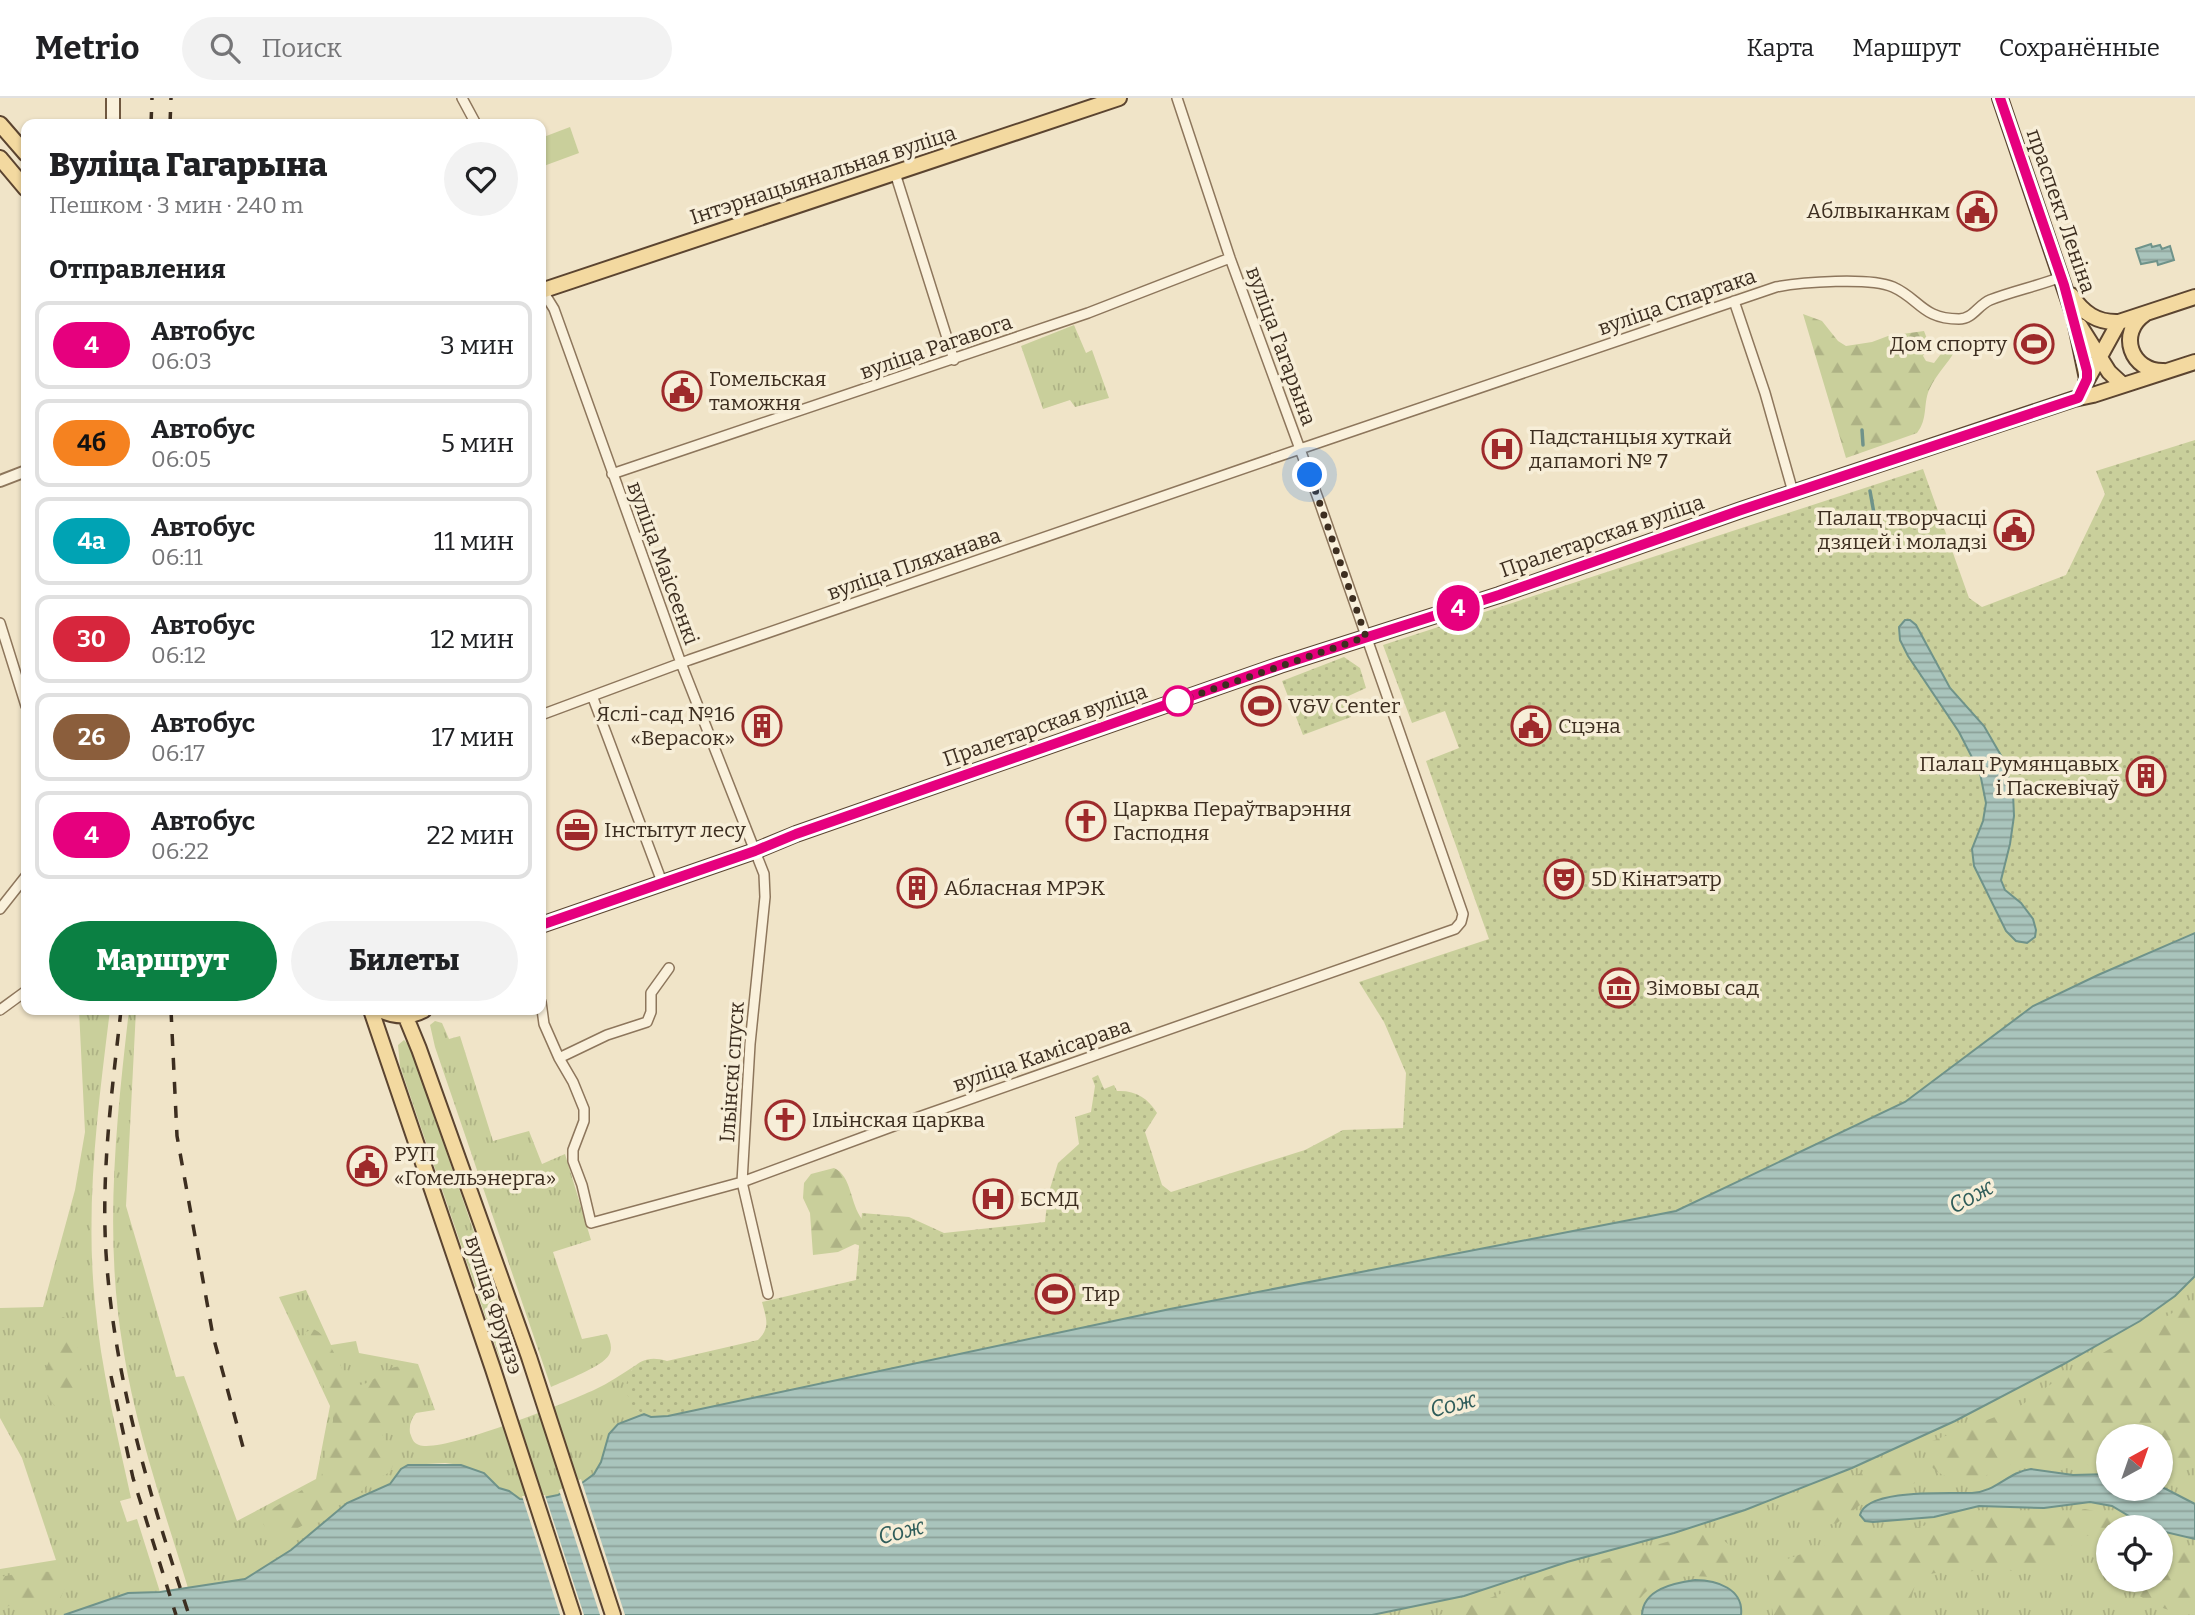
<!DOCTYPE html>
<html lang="ru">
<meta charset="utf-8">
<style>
body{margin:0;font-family:Bitter,serif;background:#f2f2f2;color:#202124;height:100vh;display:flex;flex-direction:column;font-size:26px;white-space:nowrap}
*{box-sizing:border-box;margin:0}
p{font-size:23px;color:#757577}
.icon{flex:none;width:38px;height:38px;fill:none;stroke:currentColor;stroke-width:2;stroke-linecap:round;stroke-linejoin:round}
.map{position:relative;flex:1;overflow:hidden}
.sheet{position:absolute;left:21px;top:21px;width:525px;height:896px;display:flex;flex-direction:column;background:#fff;border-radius:14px;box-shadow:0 2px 5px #0004}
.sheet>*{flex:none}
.badge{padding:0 14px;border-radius:23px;font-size:24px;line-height:46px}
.needle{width:46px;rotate:40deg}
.tools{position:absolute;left:2096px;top:1326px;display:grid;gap:14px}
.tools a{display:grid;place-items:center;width:77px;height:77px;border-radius:50%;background:#fff;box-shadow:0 2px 5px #0004;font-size:35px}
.you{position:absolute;width:35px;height:35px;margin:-18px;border:5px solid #fff;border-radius:50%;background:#1a73e8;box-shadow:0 0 0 10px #1a73e833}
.map>.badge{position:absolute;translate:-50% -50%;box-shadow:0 0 0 4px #fff}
h2{padding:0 28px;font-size:26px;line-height:63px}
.round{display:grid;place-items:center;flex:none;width:74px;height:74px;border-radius:37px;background:#f2f2f2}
.headline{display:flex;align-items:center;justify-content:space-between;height:119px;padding:0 28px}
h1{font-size:33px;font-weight:800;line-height:52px}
.button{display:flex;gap:14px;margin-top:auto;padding:14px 28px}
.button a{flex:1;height:80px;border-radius:42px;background:#0b8043;color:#fff;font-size:28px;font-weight:800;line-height:80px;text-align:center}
.button a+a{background:#f2f2f2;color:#202124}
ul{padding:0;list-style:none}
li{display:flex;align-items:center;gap:21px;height:88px;margin:0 14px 10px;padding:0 14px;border:4px solid #e0e0e0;border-radius:14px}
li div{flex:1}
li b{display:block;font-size:26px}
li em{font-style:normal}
li .badge{min-width:77px;font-weight:700;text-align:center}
header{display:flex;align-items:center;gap:42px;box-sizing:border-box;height:98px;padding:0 35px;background:#fff;border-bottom:2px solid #e0e0e0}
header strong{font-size:33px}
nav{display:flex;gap:38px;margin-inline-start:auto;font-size:24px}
.search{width:490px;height:63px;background:#f2f2f2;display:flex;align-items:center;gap:18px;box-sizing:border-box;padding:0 24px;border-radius:38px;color:#757577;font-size:26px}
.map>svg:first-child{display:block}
</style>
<header>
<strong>Metrio</strong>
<div class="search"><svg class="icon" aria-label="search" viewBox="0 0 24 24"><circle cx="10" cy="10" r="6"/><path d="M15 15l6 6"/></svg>Поиск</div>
<nav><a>Карта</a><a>Маршрут</a><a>Сохранённые</a></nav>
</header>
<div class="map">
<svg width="2195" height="1517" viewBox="0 0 2195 1517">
<defs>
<pattern id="grass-tufts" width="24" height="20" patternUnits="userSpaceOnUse" patternTransform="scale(1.75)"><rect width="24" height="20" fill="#c9cf9b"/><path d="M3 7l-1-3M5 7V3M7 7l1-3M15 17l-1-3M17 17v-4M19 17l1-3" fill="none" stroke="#aeb285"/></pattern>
<pattern id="forest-firs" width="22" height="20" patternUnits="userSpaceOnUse" patternTransform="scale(1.75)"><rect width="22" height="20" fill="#c9cf9b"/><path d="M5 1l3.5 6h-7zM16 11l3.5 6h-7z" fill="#aeb285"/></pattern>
<pattern id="park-dots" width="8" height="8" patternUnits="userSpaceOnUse" patternTransform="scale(1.75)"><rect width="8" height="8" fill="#c9cf9b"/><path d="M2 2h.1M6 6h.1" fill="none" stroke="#aeb285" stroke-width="1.8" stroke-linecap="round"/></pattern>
<pattern id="water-rules" width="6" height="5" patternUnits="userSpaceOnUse" patternTransform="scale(1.75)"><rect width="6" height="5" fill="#a9c4bc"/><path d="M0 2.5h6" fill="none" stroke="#8ba098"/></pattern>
</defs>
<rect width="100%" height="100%" fill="#f0e4c8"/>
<path fill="url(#grass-tufts)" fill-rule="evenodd" d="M1074,227l12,28 6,-3 17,48 -34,9 -5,-7 -27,9 -22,-63z
M79,912h31c-12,97 -25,195 -15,293 6,66 22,130 36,195l-11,3 7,21 10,-3 23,73c-43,-2 -57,14 -94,23 -20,0 -46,0 -66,0v-46l56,-9 -34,-102 -22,-40v-110l43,-1 32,-117 10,-58z
M129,912h7l-10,196 50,171 8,-1 53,145 79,-42 14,-73 -51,-109 27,-7 25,55 25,-4 3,12 59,11 17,46 -19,3c-5,6 -7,12 -6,20 2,5 3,10 9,12 23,9 148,-43 175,-55 15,-7 28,-16 42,-25l-5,6 6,39 7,4 -26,10 -9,10 -8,28 -7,12 -12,9 -24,12 -25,5 -13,-1 -21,-11 -15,-15 -23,-8 -16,-2 -37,2 -10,7 -8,12 -43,19 -56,47 -40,26 -13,5 -50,7c-24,-79 -52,-158 -65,-240 -19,-113 -7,-225 6,-338z
M435,923l7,2 7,16 11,-3 33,105 36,-10 13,33 23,-10 26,86 -38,12 29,87 25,-5c3,6 6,14 2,21 -7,12 -45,26 -58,32l-116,-340 -5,-22z
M404,942l6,6 108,314 -16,5 -102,-299 -2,-21z
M2195,1178v339h-823l92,-19 103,-34 107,-29 71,-23 107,-42 103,-47 107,-56 125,-80zM2109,1339h52v52h-52zM2109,1430h52v52h-52z"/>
<path fill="url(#forest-firs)" d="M1803,216l19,7 16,20 8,5 26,-4 16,-6 36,-5 5,13 -6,12 3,5 8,2 16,-21 10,-1c-7,18 -23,31 -31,49 -6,15 -1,29 -12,43l-71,25z
M834,1070c18,8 16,36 28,51l84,19 151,-12 -228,23 -14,-5 -17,8 -25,3 -3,-42 -7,-15 1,-15 7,-9z
M2195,1202v166l-34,-1v-28h-52v30c-25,-2 -51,-6 -76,-7 -22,0 -36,14 -56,18 -23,5 -54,-4 -50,-31l5,-6 84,-32 45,-32z
M63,1219l8,4 2,5c5,25 22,73 -13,83l-10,-7c-13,-31 -1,-32 5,-59 1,-7 0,-14 2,-22z
M313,1231c15,5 28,38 35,52 23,18 43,-34 66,-6 17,21 -21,31 -30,42 -14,19 21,35 6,54 -5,6 -13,5 -19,10 -4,3 -6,8 -11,11 -5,3 -10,3 -15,6 -5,2 -8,7 -12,10 -6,5 -12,7 -19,11 -16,8 -36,25 -51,5l1,-10 57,-36 12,-57v-14l-29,-65 2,-10z
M1896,1361c12,0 19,3 24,14l-5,10 -46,15 -32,25 -9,2 -21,-3 -11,-10 1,-11 7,-5z
M2085,1411l28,6 23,13h-27v5c-10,1 -23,1 -31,7 -14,10 -20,25 -37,32 -17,6 -31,-4 -48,-4 -8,-1 -17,3 -26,4 -36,1 -57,-5 -56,43h-138c-2,-19 -11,-39 6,-53l81,-29 55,-5 61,-16 62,4z
M1710,1436c18,6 30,17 21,37 -12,9 -24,5 -38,5 -24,1 -56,11 -59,39h-195c34,-9 64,-23 97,-35 51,-17 104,-30 155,-45z
M2161,1443l34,13v61c-27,0 -58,-19 -79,-35h45z
M32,1473l20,1 9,5 4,11 -5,11c-20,13 -40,-4 -60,12v-34z"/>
<path fill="url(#park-dots)" d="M2195,342v493l-136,60 -154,109 -229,109 -506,98 -502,107c-58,10 -52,-72 -1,-55l91,-21c13,-13 8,-22 4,-38l94,-22 6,-67 47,4 35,16 101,-11 3,-27 10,-32 21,-19 -4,-27 16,-5 4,-26 -3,-8 6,-3 6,14 10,-4 3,6c18,-1 31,7 40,22l-12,19 17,53 9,7 134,-42 38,-20 60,-2 3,-55 -22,-51 -25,-40 130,-43 -63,-178 33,-13 -14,-37 -33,12 -29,-78 540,-176 46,129 13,9 84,-32 39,-81 -9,-23z
M1344,559l16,11 6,20 -22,10 7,19 -48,18 -21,-54z"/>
<path fill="#c9cf9b" d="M570,29l9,26 -38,14v-29z"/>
<path fill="url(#water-rules)" stroke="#6f938a" stroke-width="2" d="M2151,146l1,3 8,-2 2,4 8,-3 4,14 -16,5 -1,-4 -16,3 -5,-15z
M1905,522h5l6,5 34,63 34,38 19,33 10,34 1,23 -4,28 -9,36 4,10 16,13 12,16 3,11 -1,7 -8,6 -11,-2 -10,-10 -32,-65 -2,-17 11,-28 3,-18 -6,-30 -21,-41 -51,-76 -8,-16 -1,-13z
M2195,835v343l-20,20 -35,25 -78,44 -107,56 -103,47 -107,42 -71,23 -107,29 -103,34 -92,19h-1308l64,-22 32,-1 85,-13 46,-29 56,-47 43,-19 11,-15 7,-4h53l23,8 15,15 10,3 11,8 13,1 25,-5 24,-12 12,-9 7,-12 8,-28 9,-10 26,-10 7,3 17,-1 502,-107 506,-98 229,-109 128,-96 65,-31z
M2031,1371l42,6 36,-1v15h52v-2l5,2 29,15v35l-34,-8v-3l-17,-3 -32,-19 -22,-4 -46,6 -65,-2 -45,11 -61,5 -8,-1 -5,-6c7,-27 90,-21 112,-22 24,-1 36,-21 59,-24z
M1695,1482c22,0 49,9 46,35h-99c1,-26 32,-32 53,-35z"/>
<path fill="#f0e4c8" d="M581,1381l44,136h-25l-41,-125z
M545,1397l39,120h-24l-38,-119z"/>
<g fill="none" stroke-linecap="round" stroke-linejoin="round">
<path stroke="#6f938a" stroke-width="3.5" d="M1862,332l1,15
M1870,393l5,28"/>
<g stroke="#8d765c" stroke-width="12">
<path id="minor" d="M462,0l14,26
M895,75l59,187
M541,190l13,21 127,354 83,211 1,23 -15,147 -8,138 26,112
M1734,203l31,92 28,99
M612,376l476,-161 142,-55
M0,525l26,83
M593,600l69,184
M541,617l148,-55 611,-211 476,-162c26,-5 94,-10 117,0 27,12 29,32 66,32 14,0 19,-14 31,-19 23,-9 48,-14 71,-23
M0,811l26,-33
M669,870l-18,25v19l-4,10 -40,13 -48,23 14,24 11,27v12l-11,29v11l9,24 9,38 151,-41 157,-58 556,-195 6,-7 2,-8 -144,-413 -89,-243 -53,-160
M541,904l3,22 15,34
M0,912l26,-19"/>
</g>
<g stroke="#8d765c" stroke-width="14">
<path id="tertiary" d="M0,383l26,-10"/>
</g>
<g stroke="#6f573f" stroke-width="16">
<path id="secondary" d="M113,26v-26"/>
</g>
<g stroke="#5b4430" stroke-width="18">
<path id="primary" d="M2000,0l74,218 13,63
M0,26l26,30
M0,60l26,31
M541,193l578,-193
M2071,197c12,18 26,28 48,27l76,-25
M2145,216c-28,19 -14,58 19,57
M2080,228l29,46 14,13
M2086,284l33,-60
M541,827l214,-74 41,-17 484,-169 219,-70 242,-85 333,-111 19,-4 102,-33
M371,912l122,359 80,246
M380,912c15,7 29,8 44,0
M403,912l16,39 110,308 84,258"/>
</g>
<use href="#minor" stroke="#faf1dc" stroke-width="9"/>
<use href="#tertiary" stroke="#faf1dc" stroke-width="10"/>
<use href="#secondary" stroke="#faf1dc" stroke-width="12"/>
<use href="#primary" stroke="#f3d9a0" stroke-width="14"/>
<path stroke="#3d2e20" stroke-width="3.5" stroke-dasharray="12 12" stroke-linecap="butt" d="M151,26l1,-26
M170,26l1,-26
M121,912c-9,81 -20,162 -15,243 8,126 44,243 83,362
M171,912l6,126 36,200 30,111
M111,1278l22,102 43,137"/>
</g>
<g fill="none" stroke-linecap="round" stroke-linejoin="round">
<g stroke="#fff" stroke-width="16">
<path id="line" d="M541,827l214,-74 41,-17 484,-169 219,-70 242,-85 337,-112 9,-19v-8l-23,-86 -64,-187"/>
</g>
<use href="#line" stroke="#e6007e" stroke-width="10"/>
<path stroke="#3d2e20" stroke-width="7" stroke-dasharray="0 12.6" d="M1178,603l188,-64 -56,-162"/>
</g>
<defs>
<g id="civic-ring" transform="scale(2.0125)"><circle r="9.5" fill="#f7eed8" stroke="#9e2a2b" stroke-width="1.5"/><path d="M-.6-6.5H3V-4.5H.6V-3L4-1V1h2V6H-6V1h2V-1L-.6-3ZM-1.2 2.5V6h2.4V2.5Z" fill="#9e2a2b"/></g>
<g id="stadium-ring" transform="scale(2.0125)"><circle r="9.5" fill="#f7eed8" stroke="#9e2a2b" stroke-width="1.5"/><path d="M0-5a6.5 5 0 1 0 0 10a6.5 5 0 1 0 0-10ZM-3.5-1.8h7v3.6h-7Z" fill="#9e2a2b"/></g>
<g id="hospital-ring" transform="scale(2.0125)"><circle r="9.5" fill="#f7eed8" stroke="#9e2a2b" stroke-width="1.5"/><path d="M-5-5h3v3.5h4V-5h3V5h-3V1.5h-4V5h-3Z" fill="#9e2a2b"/></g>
<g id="building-ring" transform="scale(2.0125)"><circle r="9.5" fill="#f7eed8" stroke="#9e2a2b" stroke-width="1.5"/><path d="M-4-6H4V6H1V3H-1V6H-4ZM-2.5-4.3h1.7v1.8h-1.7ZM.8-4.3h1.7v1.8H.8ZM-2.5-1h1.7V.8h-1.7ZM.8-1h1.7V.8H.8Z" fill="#9e2a2b"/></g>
<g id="church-ring" transform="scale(2.0125)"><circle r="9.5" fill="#f7eed8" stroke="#9e2a2b" stroke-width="1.5"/><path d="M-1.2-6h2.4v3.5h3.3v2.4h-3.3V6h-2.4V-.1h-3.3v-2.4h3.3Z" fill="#9e2a2b"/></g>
<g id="office-ring" transform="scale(2.0125)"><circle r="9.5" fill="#f7eed8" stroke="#9e2a2b" stroke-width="1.5"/><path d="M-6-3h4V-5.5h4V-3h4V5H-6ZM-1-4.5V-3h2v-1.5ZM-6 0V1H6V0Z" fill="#9e2a2b"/></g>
<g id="theatre-ring" transform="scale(2.0125)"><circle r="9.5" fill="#f7eed8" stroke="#9e2a2b" stroke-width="1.5"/><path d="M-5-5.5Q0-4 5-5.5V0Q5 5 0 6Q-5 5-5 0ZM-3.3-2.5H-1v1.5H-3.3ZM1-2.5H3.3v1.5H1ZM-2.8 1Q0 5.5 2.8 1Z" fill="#9e2a2b"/></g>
<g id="museum-ring" transform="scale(2.0125)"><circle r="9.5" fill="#f7eed8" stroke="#9e2a2b" stroke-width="1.5"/><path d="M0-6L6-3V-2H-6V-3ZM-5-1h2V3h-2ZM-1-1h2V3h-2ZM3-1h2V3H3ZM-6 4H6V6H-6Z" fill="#9e2a2b"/></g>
</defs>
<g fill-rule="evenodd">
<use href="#civic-ring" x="1977" y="113"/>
<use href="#stadium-ring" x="2034" y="246"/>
<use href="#civic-ring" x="682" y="293"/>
<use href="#hospital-ring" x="1502" y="351"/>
<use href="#civic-ring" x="2014" y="432"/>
<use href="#stadium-ring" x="1261" y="608"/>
<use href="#building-ring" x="762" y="628"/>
<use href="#civic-ring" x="1531" y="628"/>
<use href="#building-ring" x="2146" y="678"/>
<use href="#church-ring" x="1086" y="723"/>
<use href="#office-ring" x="577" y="732"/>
<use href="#theatre-ring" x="1564" y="781"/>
<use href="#building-ring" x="917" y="790"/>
<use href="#museum-ring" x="1619" y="890"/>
<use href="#church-ring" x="785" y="1022"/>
<use href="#civic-ring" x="367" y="1068"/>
<use href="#hospital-ring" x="993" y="1101"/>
<use href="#stadium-ring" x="1055" y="1196"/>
</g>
<circle fill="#fff" stroke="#e6007e" stroke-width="3.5" cx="1178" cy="603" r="14"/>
<g text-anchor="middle" stroke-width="7" stroke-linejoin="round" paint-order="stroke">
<g font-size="21" fill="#3d2e20" stroke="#f7eed8">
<text transform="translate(823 77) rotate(-18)" y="7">Інтэрнацыянальная вуліца</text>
<text transform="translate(2061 113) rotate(71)" y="7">праспект Леніна</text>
<text transform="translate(1677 204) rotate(-19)" y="7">вуліца Спартака</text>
<text transform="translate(1281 248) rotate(70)" y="7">вуліца Гагарына</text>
<text transform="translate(936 249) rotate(-19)" y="7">вуліца Рагавога</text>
<text transform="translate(1602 438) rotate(-19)" y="7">Пралетарская вуліца</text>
<text transform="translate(663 465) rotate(70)" y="7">вуліца Маісеенкі</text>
<text transform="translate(914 466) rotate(-19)" y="7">вуліца Пляханава</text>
<text transform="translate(1045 627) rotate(-19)" y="7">Пралетарская вуліца</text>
<text transform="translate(1042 957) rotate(-19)" y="7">вуліца Камісарава</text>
<text transform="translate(732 974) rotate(-86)" y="7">Ільінскі спуск</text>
<text transform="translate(494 1207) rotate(72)" y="7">вуліца Фрунзэ</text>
</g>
<g font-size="21" fill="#3d2e20" stroke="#f7eed8" text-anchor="start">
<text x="1950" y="120" text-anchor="end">Аблвыканкам</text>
<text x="2007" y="253" text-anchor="end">Дом спорту</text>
<text x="709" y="288">Гомельская<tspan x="709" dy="24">таможня</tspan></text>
<text x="1529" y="346">Падстанцыя хуткай<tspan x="1529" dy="24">дапамогі № 7</tspan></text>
<text x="1987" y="427" text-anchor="end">Палац творчасці<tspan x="1987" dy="24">дзяцей і моладзі</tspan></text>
<text x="1288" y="615">V&amp;V Center</text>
<text x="735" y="623" text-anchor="end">Яслі-сад №16<tspan x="735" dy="24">«Верасок»</tspan></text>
<text x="1558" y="635">Сцэна</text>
<text x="2119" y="673" text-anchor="end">Палац Румянцавых<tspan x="2119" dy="24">і Паскевічаў</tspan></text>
<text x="1113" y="718">Царква Пераўтварэння<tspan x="1113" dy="24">Гасподня</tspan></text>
<text x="604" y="739">Інстытут лесу</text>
<text x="1591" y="788">5D Кінатэатр</text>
<text x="944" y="797">Абласная МРЭК</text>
<text x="1646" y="897">Зімовы сад</text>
<text x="812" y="1029">Ільінская царква</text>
<text x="394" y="1063">РУП<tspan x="394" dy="24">«Гомельэнерга»</tspan></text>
<text x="1020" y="1108">БСМД</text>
<text x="1082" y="1203">Тир</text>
</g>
<g font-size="23" font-style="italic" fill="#2f5d5a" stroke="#f7eed8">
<text transform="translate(1971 1098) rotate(-29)" y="8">Сож</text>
<text transform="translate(1453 1306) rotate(-14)" y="8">Сож</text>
<text transform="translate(901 1433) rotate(-14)" y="8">Сож</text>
</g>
</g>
</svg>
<div class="tools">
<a><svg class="needle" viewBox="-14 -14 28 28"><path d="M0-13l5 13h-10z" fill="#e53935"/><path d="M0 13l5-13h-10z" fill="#757577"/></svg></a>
<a><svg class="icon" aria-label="locate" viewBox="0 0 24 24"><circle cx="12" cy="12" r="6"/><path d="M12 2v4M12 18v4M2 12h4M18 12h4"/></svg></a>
</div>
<div class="you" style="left:1310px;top:377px"></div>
<b class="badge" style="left:1458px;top:510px;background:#e6007e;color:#fff">4</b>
<section class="sheet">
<div class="headline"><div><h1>Вуліца Гагарына</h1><p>Пешком · 3 мин · 240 m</p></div><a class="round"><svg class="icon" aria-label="heart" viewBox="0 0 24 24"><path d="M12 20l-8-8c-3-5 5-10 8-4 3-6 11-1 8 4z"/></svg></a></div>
<h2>Отправления</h2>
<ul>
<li><span class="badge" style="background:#e6007e;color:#fff">4</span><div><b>Автобус</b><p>06:03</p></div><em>3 мин</em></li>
<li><span class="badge" style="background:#f58220;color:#111">4б</span><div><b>Автобус</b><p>06:05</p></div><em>5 мин</em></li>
<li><span class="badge" style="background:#00a3b4;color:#fff">4а</span><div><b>Автобус</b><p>06:11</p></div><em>11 мин</em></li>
<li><span class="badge" style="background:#d7263d;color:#fff">30</span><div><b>Автобус</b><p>06:12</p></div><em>12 мин</em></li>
<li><span class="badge" style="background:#8b5e3c;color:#fff">26</span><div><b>Автобус</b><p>06:17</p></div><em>17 мин</em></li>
<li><span class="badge" style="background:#e6007e;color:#fff">4</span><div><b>Автобус</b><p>06:22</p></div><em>22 мин</em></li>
</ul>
<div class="button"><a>Маршрут</a><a>Билеты</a></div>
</section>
</div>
